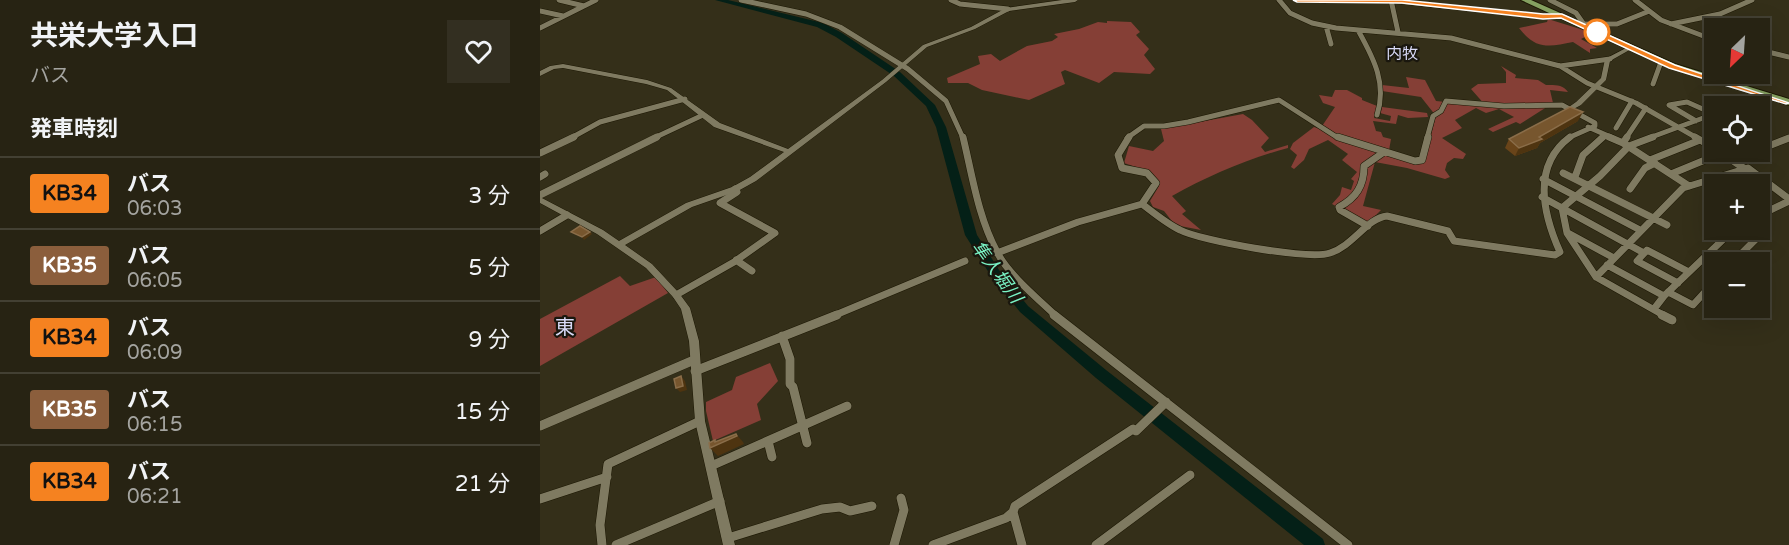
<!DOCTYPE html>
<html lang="ja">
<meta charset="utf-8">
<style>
body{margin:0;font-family:"Varela Round","Noto Sans JP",sans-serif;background:#332f21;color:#f1f3f6;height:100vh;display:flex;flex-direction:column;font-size:22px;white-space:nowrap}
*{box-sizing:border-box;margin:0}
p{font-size:20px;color:#a4a4a0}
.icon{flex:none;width:33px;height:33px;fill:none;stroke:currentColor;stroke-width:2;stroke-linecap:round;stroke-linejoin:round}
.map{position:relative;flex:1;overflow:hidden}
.drawer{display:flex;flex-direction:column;background:#272313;width:540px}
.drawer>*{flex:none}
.badge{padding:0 12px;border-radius:4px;font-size:21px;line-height:39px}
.needle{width:39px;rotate:205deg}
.buttons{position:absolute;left:1164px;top:18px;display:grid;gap:12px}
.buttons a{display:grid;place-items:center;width:66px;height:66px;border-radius:0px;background:#272313;box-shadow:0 6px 24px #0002,0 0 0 2px #434033;font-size:30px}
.map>.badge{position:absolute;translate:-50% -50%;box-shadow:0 0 0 3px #fff}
h2{padding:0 30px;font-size:22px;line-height:54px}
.round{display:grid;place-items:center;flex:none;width:63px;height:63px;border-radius:0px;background:#332f21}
.head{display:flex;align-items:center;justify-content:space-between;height:102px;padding:0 30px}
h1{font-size:28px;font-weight:700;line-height:45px}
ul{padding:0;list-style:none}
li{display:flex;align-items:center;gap:18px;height:72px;padding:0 30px;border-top:2px solid #434033}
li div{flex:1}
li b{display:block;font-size:22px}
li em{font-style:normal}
li .badge{min-width:66px;font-weight:700;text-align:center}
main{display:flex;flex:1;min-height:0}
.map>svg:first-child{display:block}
</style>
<main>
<section class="drawer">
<div class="head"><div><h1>共栄大学入口</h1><p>バス</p></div><a class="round"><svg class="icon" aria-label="heart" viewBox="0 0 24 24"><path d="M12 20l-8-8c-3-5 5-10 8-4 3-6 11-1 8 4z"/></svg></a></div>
<h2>発車時刻</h2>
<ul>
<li><span class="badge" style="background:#f58220;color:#111">KB34</span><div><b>バス</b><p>06:03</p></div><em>3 分</em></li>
<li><span class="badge" style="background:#8b5e3c;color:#fff">KB35</span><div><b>バス</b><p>06:05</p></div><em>5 分</em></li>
<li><span class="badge" style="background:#f58220;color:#111">KB34</span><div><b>バス</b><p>06:09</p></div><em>9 分</em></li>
<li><span class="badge" style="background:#8b5e3c;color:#fff">KB35</span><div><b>バス</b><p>06:15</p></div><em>15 分</em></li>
<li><span class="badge" style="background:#f58220;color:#111">KB34</span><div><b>バス</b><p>06:21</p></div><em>21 分</em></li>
</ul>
</section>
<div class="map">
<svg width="1249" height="545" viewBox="0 0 1249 545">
<rect width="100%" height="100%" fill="#342f19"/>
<path fill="#853f36" d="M1008,19l45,14 -12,6 16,9 -7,1v4l-17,-11c-24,5 -37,8 -54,-14l28,-6z
M567,21l24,1 9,10 -4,3 13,14 -5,6 11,14 -5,5 -36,-2 -15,11 -34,-13 -4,2 4,12 -36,16 -47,-10 -14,-7h-20l-1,-5 33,-14 -2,-8 13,-2 9,7 27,-15 25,-5 6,-4 -4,-3 25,-5 19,-7 9,1z
M961,66l15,9 -1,3 23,2 8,5c7,0 17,-1 22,7l-18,-2 3,13 -33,21 -4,-2 -23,10 -5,-3 26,-12 -15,-8 -13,4 -10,-5 -21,12 7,8 -20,10 24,16 -3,5 -9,-1 -7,5 -2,7 5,7 -5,2 -38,-11 -32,-6 -12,44 18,4 -13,13 -36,-19 8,-9 2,-8 9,3 3,-9 -3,-2 6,-7 -15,-12 6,-6 -20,-14 -19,9 -5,11 -10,9 -3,-2 6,-12 -7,-6 3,-6 21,-16 6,2 15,-22 -12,-4 -4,-8 13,2 3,-7h12l15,8v2l15,6 -3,12 16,3 1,-5 -11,-3 2,-6 45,6 1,4 -20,1 -10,-3 -2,9 -23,-3 3,10 5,1 2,5 8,2 -3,17 36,6 12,-46 -15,-19 -39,-6v-6l27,3 -3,-11 19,3 11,21 50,5 -15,-17 7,-5 28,-1v-11z
M703,114l9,6 17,18 -8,9 4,5 23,-7v3c-41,11 -80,28 -116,48l14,15 -4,3 19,16 -26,-5 -11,-14 -11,-4 -3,-6 9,-15 -17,-17 -18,-6 5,-17 24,5 11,-10 -3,-12z
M80,276l10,10 26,-9 12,16 -128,73v-47z
M230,363l8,18 -21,23 4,16 -48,21 -7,-30v-9l26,-12 4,-13z"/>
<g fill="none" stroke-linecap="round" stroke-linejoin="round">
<path fill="#042017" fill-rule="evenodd" d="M175,0h13l95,23 19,10 58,39 35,33 11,22 31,108 22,35 29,36 78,64 217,169 2,6h-21l-208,-167 -76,-66 -29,-36 -26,-41 -29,-108 -10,-21 -32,-30 -58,-39 -19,-10z"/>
<g stroke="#1c1703" stroke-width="6">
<path id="minor-far2" d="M19,0l25,6
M201,0l65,14 34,13 68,42 38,32 17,37
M411,0l9,4 48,5
M739,0l11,13 22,10 24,5 115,10 109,28 50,-7
M851,0l7,32
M1010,0l26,13 7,10
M1095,0l26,20 53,20
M0,11l23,5
M1040,24h37l30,-12
M1131,24l49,-10 32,-14
M786,26l5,18
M0,28l56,-28
M819,32c15,27 28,52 18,83
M1220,50l29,7
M1020,66l27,17 49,20 61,35
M1113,84l8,-22
M1156,121l-27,-16 18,-3 27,12
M1048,127l25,11
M1076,128l16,-27
M31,138l29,-16 85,-23
M114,138l49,-23
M587,138l17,-12h20l24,-4 91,-22 56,36 7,2
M887,138l6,-22 8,-5 5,-10 58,5 58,-1 33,18v3l-27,12
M1061,138l4,-3
M1086,138l20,-30
M1109,138l65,-24"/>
</g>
<g stroke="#1c1703" stroke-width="8">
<path id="minor-far1" d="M423,137c9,37 15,80 34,115 11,22 40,46 59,64
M589,137l-11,18 4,13 25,5 9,10 -14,21
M798,137l77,24 7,-1 6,-23
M1069,137l14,6 66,43
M1113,137l-24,9 -29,30 -38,32 5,25 29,44 69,39
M1155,137l19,11
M1083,143l4,-6
M1226,147l23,-9
M1180,152l25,17
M0,153l34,-16
M1110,160l50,-20
M1023,173l104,52
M1131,174l51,-21
M0,177l5,-3
M1035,177l8,-22 20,-18
M1003,179l97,51
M1090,189l15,-21 10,-5
M0,195l117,-58
M1002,197l102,56
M602,204c12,9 25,20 38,26 21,11 129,30 150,23 23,-7 37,-35 57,-37l61,15 6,10 101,14 5,-3c-17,-38 -29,-86 10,-115
M1220,215l29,-14
M828,226l-28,-16 -1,-3c17,-9 25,-21 25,-41l20,-14
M0,231l27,-16
M1028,233l46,25
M457,253l81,-31 64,-18
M196,260l16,11
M1193,262l23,-23 -20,-9
M1067,265l57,31
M1056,277l87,-89 65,-20 41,31
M1138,283l-41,-22 10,-11 42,22
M1128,292l25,13 21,-23
M136,295l58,-33 41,-29 -55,-30 17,-11 -2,-3
M1114,309l10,-13 69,-66
M293,316l132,-55"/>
</g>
<g stroke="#1c1703" stroke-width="10">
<path id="minor" d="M514,315l294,230
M1122,315l10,5
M242,336l8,23v25l3,3 14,56
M155,371l142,-56
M0,426l154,-66
M596,431l30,-29
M228,441l4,16
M171,466l136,-60
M0,499l67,-22
M188,538l94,-29 18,-2 10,4 22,-5
M62,545l-2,-20 8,-61 92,-43
M76,545l104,-44
M354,545l10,-35 -3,-12
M393,545l73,-27 7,-6
M482,545l-9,-33 2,-6 118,-77
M556,545l94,-70"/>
</g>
<g stroke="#1c1703" stroke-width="1">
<path id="tertiary" d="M522,0h16l-3,2 -66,9 -34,18 -48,18 -41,35 -130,99 -18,10 -46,16 -67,38 27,19 27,29 11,15 9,33 6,80 30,124h-12l-28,-124 -6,-80 -8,-32 -8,-12 -27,-29 -49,-34 -57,-31v-6l63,33 16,11 67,-38 46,-16 18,-10 34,-25 -70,-25 -47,-37 -21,-6 -83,-16 -9,1 -14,7v-5l10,-5 13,-2 84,16 24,8 49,35 68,26 94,-69 41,-35 48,-18 35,-19z
M754,0h105l149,15 14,-1 3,2 -3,2 -14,1 -166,-17h-85z
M1088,47l5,1 -23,13 -4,19 -25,25 -11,6h-4v-2l10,-7 25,-24 4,-19z"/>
</g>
<g stroke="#1c1703" stroke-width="2">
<path id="primary" d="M981,0h10l144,64 114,35v6l-120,-37z"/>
</g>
<use href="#minor-far2" stroke="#7f7a61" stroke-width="5"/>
<use href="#minor-far1" stroke="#7f7a61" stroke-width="7"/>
<use href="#minor" stroke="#7f7a61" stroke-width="9"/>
<use href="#tertiary" fill="#7f7a61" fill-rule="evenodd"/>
<use href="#primary" fill="#85a060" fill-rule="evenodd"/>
</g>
<path fill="#694419" d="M1038,121l-38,22 -3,5 -22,8 -10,-8 4,-9z"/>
<path fill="#4e3410" d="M1043,112l-5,9 -38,22 -3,5 -22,8 4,-8z
M50,232l2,2 -8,6 -2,-3z
M141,376l4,5 2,9 -7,2 -4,-4z
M196,434l7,8 1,2 -26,12 -8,-8 5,-6v-2l3,4z"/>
<path fill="#77562e" stroke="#8a6d49" stroke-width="1.5" d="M1030,107l13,5 -44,25 3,2 -23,9 -10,-9z
M40,226l10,6 -8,5 -11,-5z
M141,376l2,10 -7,2 -2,-9z
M196,434l1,2 -27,12 -1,-5 6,-3v2z"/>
<path fill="#f58220" stroke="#fff" stroke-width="1.5" d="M753,0h109l141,14h19l113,51 114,38 -3,1 -117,-36 -108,-50 -18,1 -141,-16 -105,-1z"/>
<circle fill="#fff" stroke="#f58220" stroke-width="3" cx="1057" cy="32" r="12"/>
<g text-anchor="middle" stroke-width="4.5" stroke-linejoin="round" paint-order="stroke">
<g font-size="16" fill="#d9daf7" stroke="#1a170e">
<text x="862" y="59">内牧</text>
</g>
<g font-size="18" font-style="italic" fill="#7af4c6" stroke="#1a170e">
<text transform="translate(457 272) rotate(54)" y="6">隼人堀川</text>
</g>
<g font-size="20" fill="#d9daf7" stroke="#1a170e">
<text x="25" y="334">東</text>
</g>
</g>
</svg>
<div class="buttons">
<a><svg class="needle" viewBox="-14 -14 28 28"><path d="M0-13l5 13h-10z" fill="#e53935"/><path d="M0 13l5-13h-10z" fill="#a4a4a0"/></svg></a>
<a><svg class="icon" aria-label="locate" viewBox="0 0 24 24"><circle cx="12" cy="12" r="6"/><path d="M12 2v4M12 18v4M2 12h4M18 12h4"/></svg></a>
<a>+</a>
<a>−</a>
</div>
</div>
</main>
